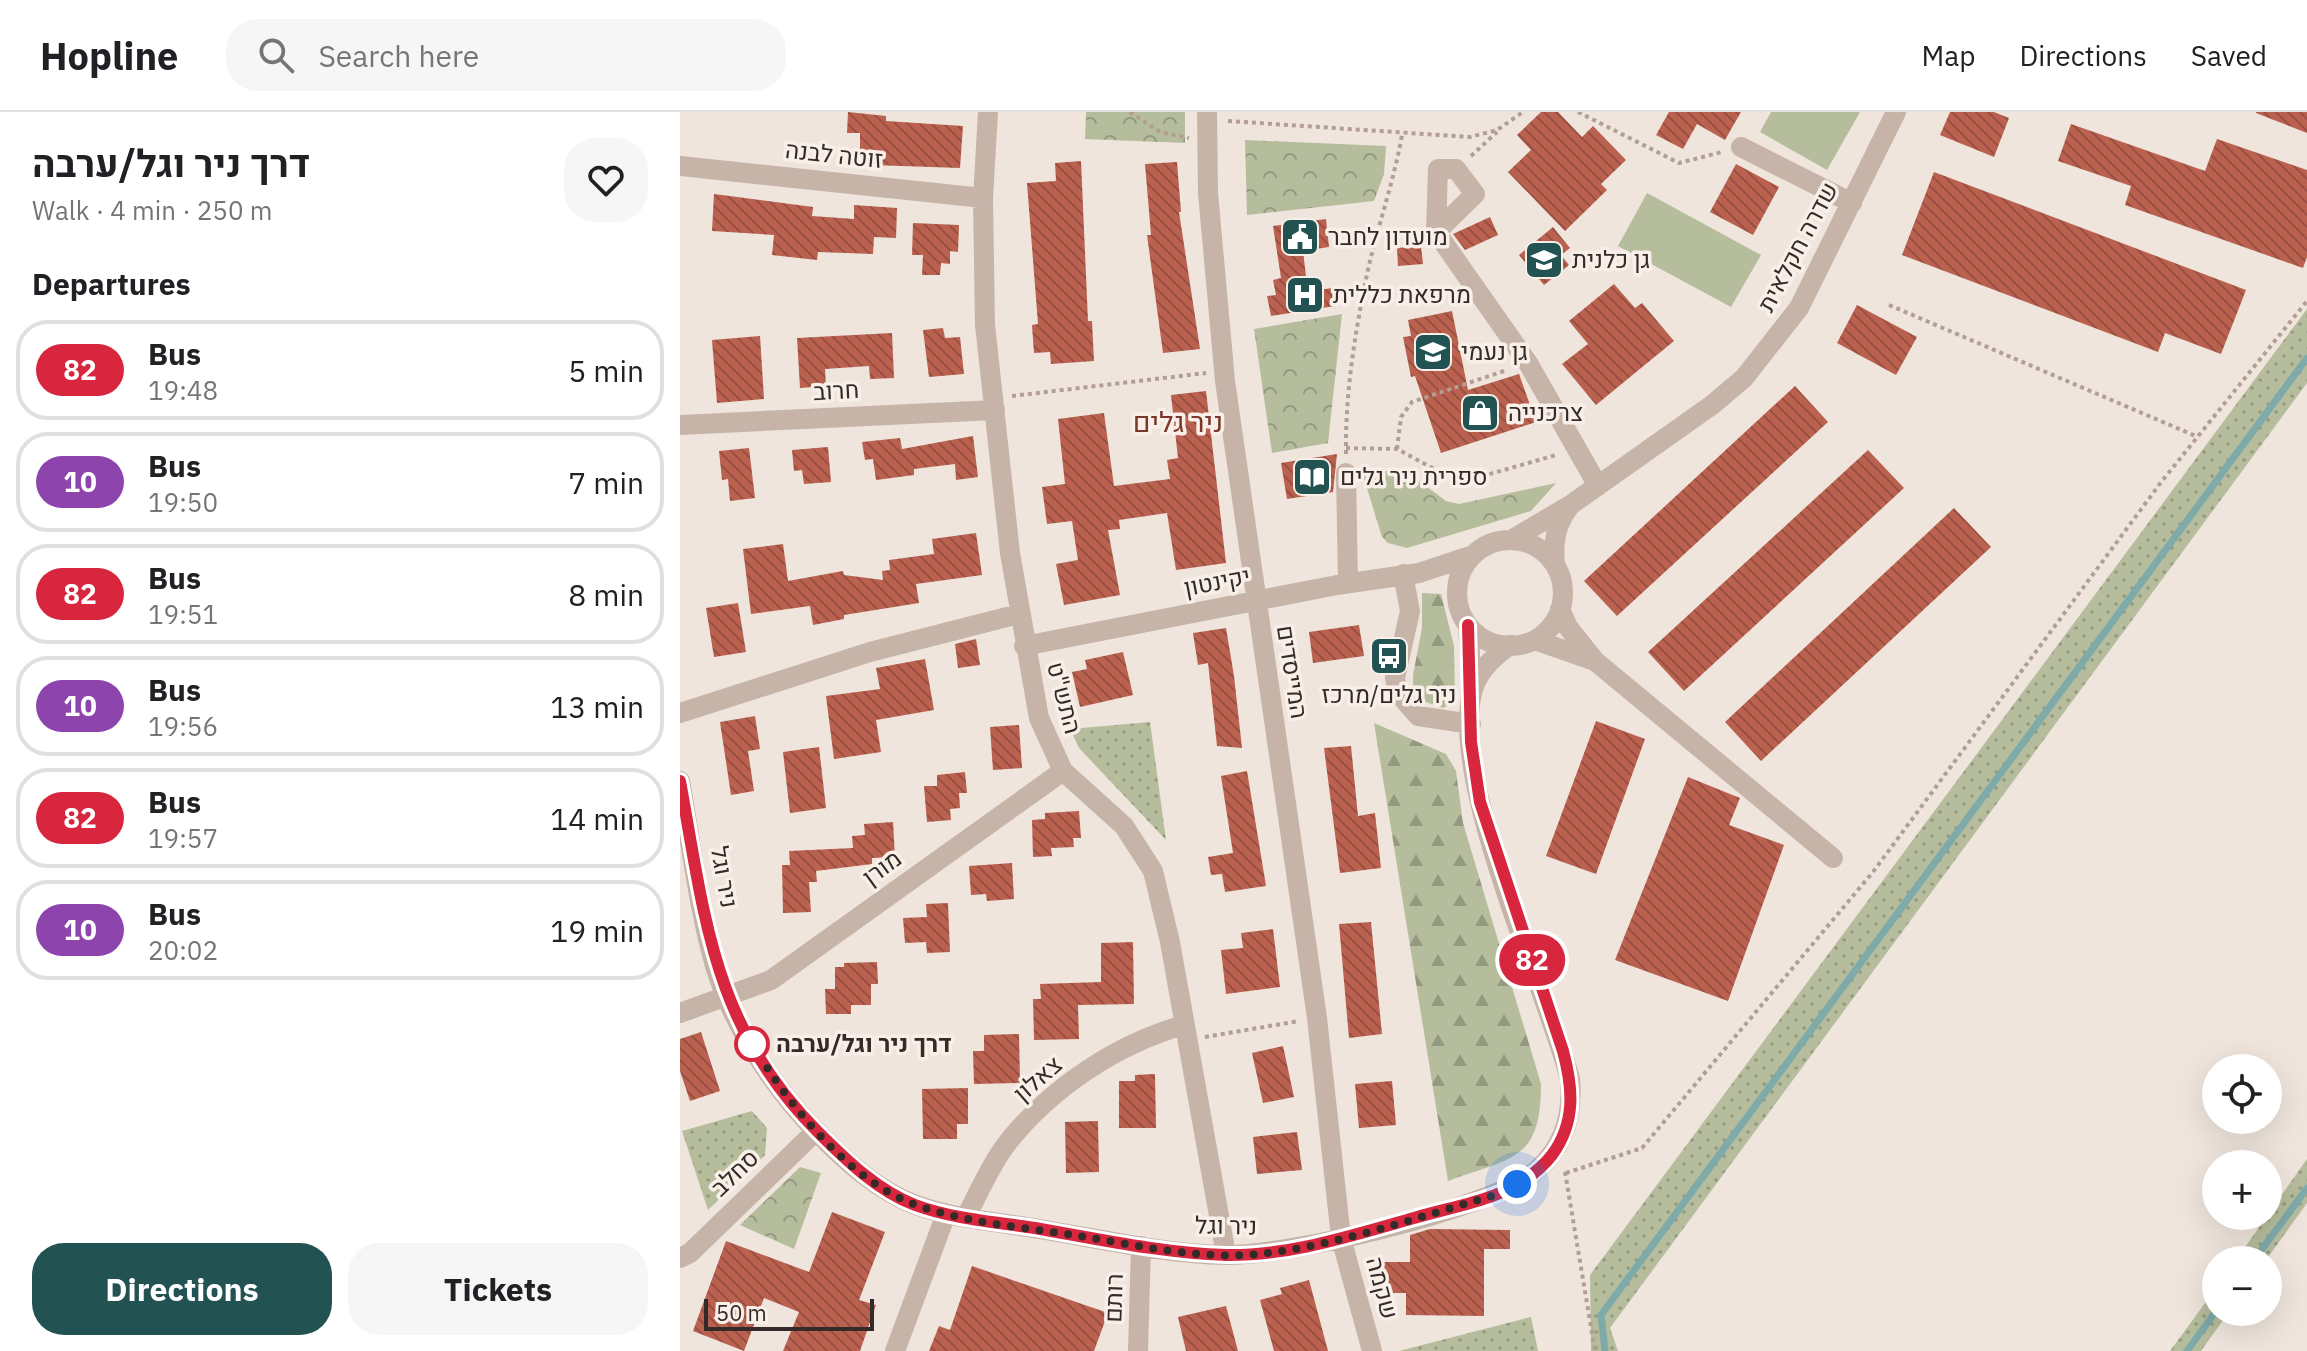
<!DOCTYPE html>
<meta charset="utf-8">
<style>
body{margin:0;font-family:"IBM Plex Sans",Heebo,sans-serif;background:#f6f6f6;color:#202124;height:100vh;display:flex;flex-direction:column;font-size:30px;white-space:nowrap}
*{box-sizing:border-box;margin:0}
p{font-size:26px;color:#757577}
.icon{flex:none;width:44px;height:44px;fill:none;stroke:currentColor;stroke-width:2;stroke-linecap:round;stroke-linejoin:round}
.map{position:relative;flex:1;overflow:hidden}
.drawer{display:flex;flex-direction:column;background:#fff;width:680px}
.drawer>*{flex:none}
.badge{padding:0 16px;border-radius:26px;font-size:28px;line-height:52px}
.tools{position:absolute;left:1522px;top:942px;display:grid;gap:16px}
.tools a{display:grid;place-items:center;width:80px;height:80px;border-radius:50%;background:#fff;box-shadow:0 8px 32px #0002;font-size:40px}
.scale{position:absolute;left:24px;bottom:20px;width:170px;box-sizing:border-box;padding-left:8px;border:4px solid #342b28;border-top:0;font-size:22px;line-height:28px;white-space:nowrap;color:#342b28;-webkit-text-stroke:6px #f8efe8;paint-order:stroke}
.you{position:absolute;width:40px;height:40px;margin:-20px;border:6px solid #fff;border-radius:50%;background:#1a73e8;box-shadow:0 0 0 12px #1a73e833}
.map>.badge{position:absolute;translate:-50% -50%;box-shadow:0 0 0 4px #fff}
h2{padding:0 32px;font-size:30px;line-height:72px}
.round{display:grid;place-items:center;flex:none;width:84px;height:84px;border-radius:32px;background:#f6f6f6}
.overview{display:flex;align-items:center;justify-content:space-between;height:136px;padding:0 32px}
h1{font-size:38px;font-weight:700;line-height:60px}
.primary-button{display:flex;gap:16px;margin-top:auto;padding:16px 32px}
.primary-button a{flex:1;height:92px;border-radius:32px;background:#225252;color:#fff;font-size:32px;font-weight:700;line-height:92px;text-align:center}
.primary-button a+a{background:#f6f6f6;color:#202124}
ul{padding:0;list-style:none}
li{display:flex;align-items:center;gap:24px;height:100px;margin:0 16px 12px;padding:0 16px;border:4px solid #e0e0e0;border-radius:32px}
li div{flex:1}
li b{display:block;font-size:30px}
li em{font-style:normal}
li .badge{min-width:88px;font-weight:700;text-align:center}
header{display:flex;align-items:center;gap:48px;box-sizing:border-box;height:112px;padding:0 40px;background:#fff;border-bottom:2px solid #e0e0e0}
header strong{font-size:38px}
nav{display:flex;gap:44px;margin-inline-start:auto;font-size:28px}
.search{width:560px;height:72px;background:#f6f6f6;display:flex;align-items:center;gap:20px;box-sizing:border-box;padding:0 28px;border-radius:32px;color:#757577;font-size:30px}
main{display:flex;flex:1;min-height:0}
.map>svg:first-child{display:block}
</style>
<header>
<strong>Hopline</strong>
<div class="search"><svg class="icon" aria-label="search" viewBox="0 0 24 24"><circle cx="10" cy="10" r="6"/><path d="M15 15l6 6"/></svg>Search here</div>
<nav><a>Map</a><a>Directions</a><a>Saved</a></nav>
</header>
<main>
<section class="drawer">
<div class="overview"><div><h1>דרך ניר וגל/ערבה</h1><p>Walk · 4 min · 250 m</p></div><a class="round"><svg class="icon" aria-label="heart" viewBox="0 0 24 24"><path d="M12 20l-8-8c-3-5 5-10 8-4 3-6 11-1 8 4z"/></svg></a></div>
<h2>Departures</h2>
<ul>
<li><span class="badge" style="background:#d7263d;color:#fff">82</span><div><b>Bus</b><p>19:48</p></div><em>5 min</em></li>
<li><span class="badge" style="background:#8e44ad;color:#fff">10</span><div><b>Bus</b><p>19:50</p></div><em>7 min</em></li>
<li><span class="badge" style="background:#d7263d;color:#fff">82</span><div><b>Bus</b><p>19:51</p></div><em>8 min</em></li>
<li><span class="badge" style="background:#8e44ad;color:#fff">10</span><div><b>Bus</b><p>19:56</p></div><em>13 min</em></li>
<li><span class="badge" style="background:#d7263d;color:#fff">82</span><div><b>Bus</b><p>19:57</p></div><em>14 min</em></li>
<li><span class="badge" style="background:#8e44ad;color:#fff">10</span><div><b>Bus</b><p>20:02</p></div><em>19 min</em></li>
</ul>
<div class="primary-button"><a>Directions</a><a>Tickets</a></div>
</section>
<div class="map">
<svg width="1627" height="1239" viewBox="0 0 1627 1239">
<defs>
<pattern id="grass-dots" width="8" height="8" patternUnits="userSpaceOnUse" patternTransform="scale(2)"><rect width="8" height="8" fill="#b5bd9d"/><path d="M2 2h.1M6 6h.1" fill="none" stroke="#949a80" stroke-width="1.8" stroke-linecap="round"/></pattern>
<pattern id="forest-firs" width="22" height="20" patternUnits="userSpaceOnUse" patternTransform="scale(2)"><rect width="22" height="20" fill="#b5bd9d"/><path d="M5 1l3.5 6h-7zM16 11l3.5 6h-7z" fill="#949a80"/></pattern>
<pattern id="park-crowns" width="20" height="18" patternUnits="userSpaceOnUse" patternTransform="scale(2)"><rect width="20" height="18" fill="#b5bd9d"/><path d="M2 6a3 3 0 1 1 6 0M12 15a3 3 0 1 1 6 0" fill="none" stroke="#949a80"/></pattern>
<pattern id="building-back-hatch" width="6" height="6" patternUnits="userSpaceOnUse" patternTransform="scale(2)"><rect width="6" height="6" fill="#bb614f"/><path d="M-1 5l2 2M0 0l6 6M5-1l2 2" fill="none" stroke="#995042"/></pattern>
</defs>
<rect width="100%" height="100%" fill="#efe5dc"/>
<path fill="url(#grass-dots)" d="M1627,197v74l-697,945 8,23h-27l-1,-76z
M470,610l16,118 -87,-92 -9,-19z
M72,999l15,17 -2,27 -57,55 -26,-79z
M1627,1047v44l-41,57h-30z
M1536,1176v24h13l-28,39h-31z
M851,1205l7,34h-139z"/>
<path fill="url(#forest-firs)" d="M742,481l19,1 13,52 1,56 -12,6 -23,-8 -7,-12v-13l9,-47z
M694,611l72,31 10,17 7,52 78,261c0,78 -29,73 -93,97z"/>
<path fill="url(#park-crowns)" d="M406,0h99v31l-100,-4z
M565,28l141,6 -2,28 -10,27 -127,14z
M662,202l-14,129 -56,10 -18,-124z
M724,358l42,31 13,3 97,-21 -25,28 -124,37 -19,-5 -6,-6 -20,-65z
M120,1055l21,6 -27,76 -54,-24z"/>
<path fill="#b5bd9d" d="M1091,0h89l-33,58 -67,-38z
M967,81l114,62 -30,52 -113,-61z"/>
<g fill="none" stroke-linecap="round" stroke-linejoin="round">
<path stroke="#7eaaa9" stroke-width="7" d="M1574,1148l53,-72
M925,1239l-4,-36 706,-957
M1507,1239l29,-40"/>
</g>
<path fill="url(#building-back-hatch)" d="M168,0l38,4v5l77,5 -3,42 -88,-3 1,-13h-13v-19h-13z
M861,0h17l24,25 11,-11 33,34 -25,24 6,6 -42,41 -57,-59 23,-22 -14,-15z
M989,0h72l-16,28 -28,-16 -14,25 -27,-14z
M1270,0h44l15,6 -15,39 -54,-22z
M1576,0h51v21l-51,-20z
M1391,12l134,47 12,-32 90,31v87l-4,11 -178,-63 6,-19 -73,-25z
M401,49l7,160h4l2,40 -43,3 -1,-12 -16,1 -2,-28 6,-1 -11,-141 29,-2 -1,-18z
M497,50l4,50h-2l21,137 -37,4 -16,-118h4l-6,-71z
M1056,52l43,23 -26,48 -43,-23z
M1254,60l312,118 -25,64 -56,-21 -7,19 -256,-97z
M34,82l99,13 -1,9 42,3v-14l43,3 -1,30 -22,-1 -1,17 -55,-2 -1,8 -45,-5 2,-20 -62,-4z
M810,105l8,18 -33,15 -12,-16z
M646,107l3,28 -26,4 4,33 12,-1v7l13,-2 3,18 -64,10 -4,-20 9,-1 -3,-15 8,-2 -8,-52z
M233,111l46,2 -1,27 -8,-1v13l-9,-1 -1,12h-18l1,-20h-11z
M873,115l17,21 -9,7 8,10 -25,20 -25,-30z
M741,134l2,18 -25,2 -1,-18z
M934,172l21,24 7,-5 32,38 -78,64 -34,-41 26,-20 -19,-23z
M1177,193l60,32 -21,38 -59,-32z
M772,199l16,79 51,-16 17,48 -95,31 -26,-77 -4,1 -8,-40 8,-1 -3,-16z
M263,216l2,10 15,-1 4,37 -35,3 -6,-47z
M212,221l2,45 -24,1 -1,-13 -44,3 1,17 -26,2 -3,-50z
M80,224l4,63 -47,4 -5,-63z
M1115,274l33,36 -211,194 -33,-35z
M526,279l20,172 -50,7 -9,-57 -48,7 1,9 -12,1 12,65 -56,10 -8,-41 22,-4 -6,-39 -25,3 -5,-37 23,-3 -7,-65 46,-6 10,73 56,-7 -3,-19 11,-2 -7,-63z
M293,324l5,41 -22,3 -1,-16 -41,5v6l-38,5 -3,-21 -8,1 -3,-18 38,-4 2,11z
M148,335l3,35 -27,2 -2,-14 -8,1 -2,-21z
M69,336l6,50 -25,3 -2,-22 -6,1 -3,-29z
M1188,338l36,38 -220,203 -36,-39z
M657,342l-4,38 -46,7 -6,-36z
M1274,396l37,39 -230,214 -36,-39z
M296,421l6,42 -66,9 3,19 -75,12v4l-31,6 -3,-19 -59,8 -8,-65 40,-5 5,37 55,-10 1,4 39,5 -1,-9 8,-1 -1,-10 45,-6 -2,-15z
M58,491l8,49 -32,5 -8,-49z
M679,513l5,31 -51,7 -4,-31z
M546,516l8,48 8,72 -25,-2 -9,-83 -10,2 -5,-32z
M296,527l4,26 -22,3 -3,-24z
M443,540l10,43 -53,12 -8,-35 15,-3 -2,-9z
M245,547l9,51 -58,10 5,32 -47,7 -8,-63 54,-7 -4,-21z
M75,604l5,33 -12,2 6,40 -23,4 -11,-73z
M916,609l49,18 -49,135 -50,-18z
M339,613l3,43 -29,2 -3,-43z
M671,634l7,70 17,-3 6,55 -41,5 -16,-125z
M139,635l7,61 -36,5 -7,-61z
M567,659l19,115 -41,6 -3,-18 -11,1 -3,-18 25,-4 -12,-77z
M285,660l2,21h-8l1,15 -10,1 1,11 -24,2 -3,-36h13v-11z
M1008,665l52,21 -11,27 55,20 -56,156 -113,-41z
M399,699l2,27h-8l1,9 -23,1 1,8 -19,1 -1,-37 13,-1v-6z
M213,710l2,35 -23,1v6l-56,7 1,11h-8l2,30 -28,1 -1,-48h8l-1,-14 64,-3 -1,-12 13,-1 -1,-11z
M332,751l2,36 -27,2 -1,-7 -15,1 -2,-29z
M268,791l2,49 -23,1 -1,-11 -21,1 -2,-25 24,-1 -1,-13z
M691,810l11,112 -33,4 -10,-114z
M593,817l7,58 -54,7 -5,-44 22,-2 -2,-15z
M453,830l1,62 -56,1 1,34 -45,1 -1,-41h8l-1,-15 61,-2v-39z
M197,850l1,22h-7v21h-20v9h-25l-1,-25h10v-22h9v-4z
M21,920l19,59 -30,10 -10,-30v-32z
M339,922l1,49 -46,1 -1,-33h11v-16z
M603,934l11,51 -31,6 -11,-50z
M475,962l1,54h-37v-47h16v-6z
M712,969l4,44 -37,3 -4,-44z
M288,976v36h-11v15h-34l-1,-50z
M418,1009l1,51 -33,1 -1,-51z
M617,1020l5,38 -45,4 -4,-37z
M152,1100l53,20 -26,68 17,5 -16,46h-77l16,-39 -35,-14 -20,53 -51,-20 33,-90 83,31z
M750,1117l80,1v19h-26v67l-78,-1v-22h-22v-31h26v-27z
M292,1154l136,47 -14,38h-165l10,-25 11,4z
M629,1168l19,71h-54l-14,-51 22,-6 -2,-6z
M546,1194l12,45h-52l-8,-34z"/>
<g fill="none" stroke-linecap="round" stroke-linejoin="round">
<path stroke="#b29e93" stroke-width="4" stroke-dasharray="4 4" stroke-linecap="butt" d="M450,0l30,20 29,6
M898,0l101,51 43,-11
M548,9l242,16 27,-7 26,-18
M791,44l26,-24
M1209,193l309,132
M332,284l194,-23
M666,336l51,1 58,31h14l87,-25
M717,337l4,-32 11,-15 95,-32
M666,342c-1,-56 8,-115 19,-170 10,-51 28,-98 37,-149
M525,925l94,-16
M885,1060l30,179
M886,1061l76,-25 231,-276 289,-391 145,-180"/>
<path stroke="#c6b4a9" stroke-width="20" d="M308,0l-5,86 2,127 25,228 29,165 24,53 61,55 29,45 17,71 56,313
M527,0l1,81 17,188 92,637 24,220 31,113
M1061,35l111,56
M0,54l303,32
M756,120l39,-38 -19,-25h-18l-2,63 92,131 70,123
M0,313l315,-15
M666,361l2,110
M831,428l61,-36 140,-99 32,-27 55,-70 97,-196
M777 481a53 53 0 1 1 106 0a53 53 0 1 1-106 0Z
M875,453c-2,-23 0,-39 14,-58
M723,462l7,37 -15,67 3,15 20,23 53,8
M880,497l8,18 27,34 238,197
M788,513l4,62
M855,528l57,20
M344,534l313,-61 82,-12 54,-18
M0,601l190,-61 149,-38
M0,669c11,61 18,125 35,185 18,60 58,121 101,165 28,29 62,60 100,74 39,14 83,17 123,24 62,10 125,25 187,26 61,1 269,-46 312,-86 27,-24 35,-55 32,-90 -24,-92 -125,-308 -96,-393 7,-18 21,-30 36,-41
M0,901l91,-33 292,-209
M286,1105c13,-25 25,-53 42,-75 44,-55 109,-98 176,-117
M0,1146l10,-5 126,-122
M215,1239l51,-137
M458,1239l3,-105"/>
</g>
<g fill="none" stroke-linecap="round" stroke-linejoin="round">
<g stroke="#fff" stroke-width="18">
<path id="line" d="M0,669c25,137 33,246 138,351 28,28 60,59 97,73 38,14 80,17 120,23 63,11 127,25 191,27 64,1 127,-20 188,-37 27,-8 55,-13 81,-23 21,-8 43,-22 57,-40 24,-33 21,-67 11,-104l-83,-249 -9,-60 -3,-117"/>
</g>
<use href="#line" stroke="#d7263d" stroke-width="12"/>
<path stroke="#342b28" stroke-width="8" stroke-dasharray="0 14.4" d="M72,932c36,60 98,139 167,162 52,18 112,22 166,31 57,9 117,23 175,17 80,-9 158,-37 235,-59l22,-11"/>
</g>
<defs>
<g id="civic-square" transform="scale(2)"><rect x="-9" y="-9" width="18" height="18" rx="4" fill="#225252" stroke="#f8efe8"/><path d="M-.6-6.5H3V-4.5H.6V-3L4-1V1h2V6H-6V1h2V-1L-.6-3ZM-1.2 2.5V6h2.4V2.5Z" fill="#fff"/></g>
<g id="school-square" transform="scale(2)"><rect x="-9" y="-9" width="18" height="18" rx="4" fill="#225252" stroke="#f8efe8"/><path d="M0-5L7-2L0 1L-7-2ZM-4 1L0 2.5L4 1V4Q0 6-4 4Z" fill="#fff"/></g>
<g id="hospital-square" transform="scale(2)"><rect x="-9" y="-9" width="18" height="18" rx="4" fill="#225252" stroke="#f8efe8"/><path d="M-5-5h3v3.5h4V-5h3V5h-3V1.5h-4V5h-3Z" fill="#fff"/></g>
<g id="shop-square" transform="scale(2)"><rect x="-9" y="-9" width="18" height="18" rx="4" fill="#225252" stroke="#f8efe8"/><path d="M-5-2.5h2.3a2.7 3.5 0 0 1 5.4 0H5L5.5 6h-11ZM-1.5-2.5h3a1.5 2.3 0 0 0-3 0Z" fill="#fff"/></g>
<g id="library-square" transform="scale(2)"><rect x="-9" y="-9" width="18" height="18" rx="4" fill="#225252" stroke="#f8efe8"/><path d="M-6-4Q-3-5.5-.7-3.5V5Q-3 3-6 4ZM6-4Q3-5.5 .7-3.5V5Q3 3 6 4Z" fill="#fff"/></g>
<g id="bus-square" transform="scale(2)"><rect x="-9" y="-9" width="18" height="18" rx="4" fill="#225252" stroke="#f8efe8"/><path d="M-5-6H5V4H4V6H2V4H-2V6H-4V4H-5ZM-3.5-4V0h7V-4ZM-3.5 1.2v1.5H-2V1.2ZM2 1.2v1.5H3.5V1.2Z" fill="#fff"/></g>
</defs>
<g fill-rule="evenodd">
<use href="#civic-square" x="620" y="125"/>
<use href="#school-square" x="864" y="148"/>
<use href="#hospital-square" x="625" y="183"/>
<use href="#school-square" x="753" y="240"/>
<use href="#shop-square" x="800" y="301"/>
<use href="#library-square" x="632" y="365"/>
<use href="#bus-square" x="709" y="544"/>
</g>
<circle fill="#fff" stroke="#d7263d" stroke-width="4" cx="72" cy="932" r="16"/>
<g text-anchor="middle" stroke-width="7" stroke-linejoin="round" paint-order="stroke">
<g font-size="24" fill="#342b28" stroke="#f8efe8">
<text transform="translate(154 43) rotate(6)" y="8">זוטה לבנה</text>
<text transform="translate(1118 135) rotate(-62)" y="8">שדרה חקלאית</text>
<text transform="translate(156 279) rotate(-3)" y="8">חרוב</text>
<text transform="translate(537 470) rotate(-11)" y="8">יקינטון</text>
<text transform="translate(612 560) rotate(81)" y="8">המייסדים</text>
<text transform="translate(384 586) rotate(75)" y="8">התש"ט</text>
<text transform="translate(202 756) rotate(-36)" y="8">מורן</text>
<text transform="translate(44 765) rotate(80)" y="8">ניר וגל</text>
<text transform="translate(358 967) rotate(-41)" y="8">צאלון</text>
<text transform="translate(55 1061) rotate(-44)" y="8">סחלב</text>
<text transform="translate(546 1114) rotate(1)" y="8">ניר וגל</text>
<text transform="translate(702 1176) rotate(75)" y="8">שקמה</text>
<text transform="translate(434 1186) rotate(-88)" y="8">רותם</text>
</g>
<g font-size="24" fill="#342b28" stroke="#f8efe8" text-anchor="start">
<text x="648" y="133">מועדון לחבר</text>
<text x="892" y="156">גן כלנית</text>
<text x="653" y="191">מרפאת כללית</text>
<text x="781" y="248">גן נעמי</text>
<text x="828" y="309">צרכנייה</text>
<text x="660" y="373">ספרית ניר גלים</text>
<text x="709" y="591" text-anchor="middle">ניר גלים/מרכז</text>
</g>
<g font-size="24" font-weight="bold" fill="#342b28" stroke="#f8efe8" text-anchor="start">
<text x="96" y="940">דרך ניר וגל/ערבה</text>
</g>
<g font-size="28" fill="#7c3729" stroke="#f8efe8">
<text x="498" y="320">ניר גלים</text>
</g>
</g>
</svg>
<div class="tools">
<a><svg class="icon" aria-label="locate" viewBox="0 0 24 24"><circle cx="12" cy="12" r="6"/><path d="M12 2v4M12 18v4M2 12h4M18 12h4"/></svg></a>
<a>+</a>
<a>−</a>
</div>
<div class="scale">50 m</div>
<div class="you" style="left:837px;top:1072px"></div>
<b class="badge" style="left:852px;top:848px;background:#d7263d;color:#fff">82</b>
</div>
</main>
